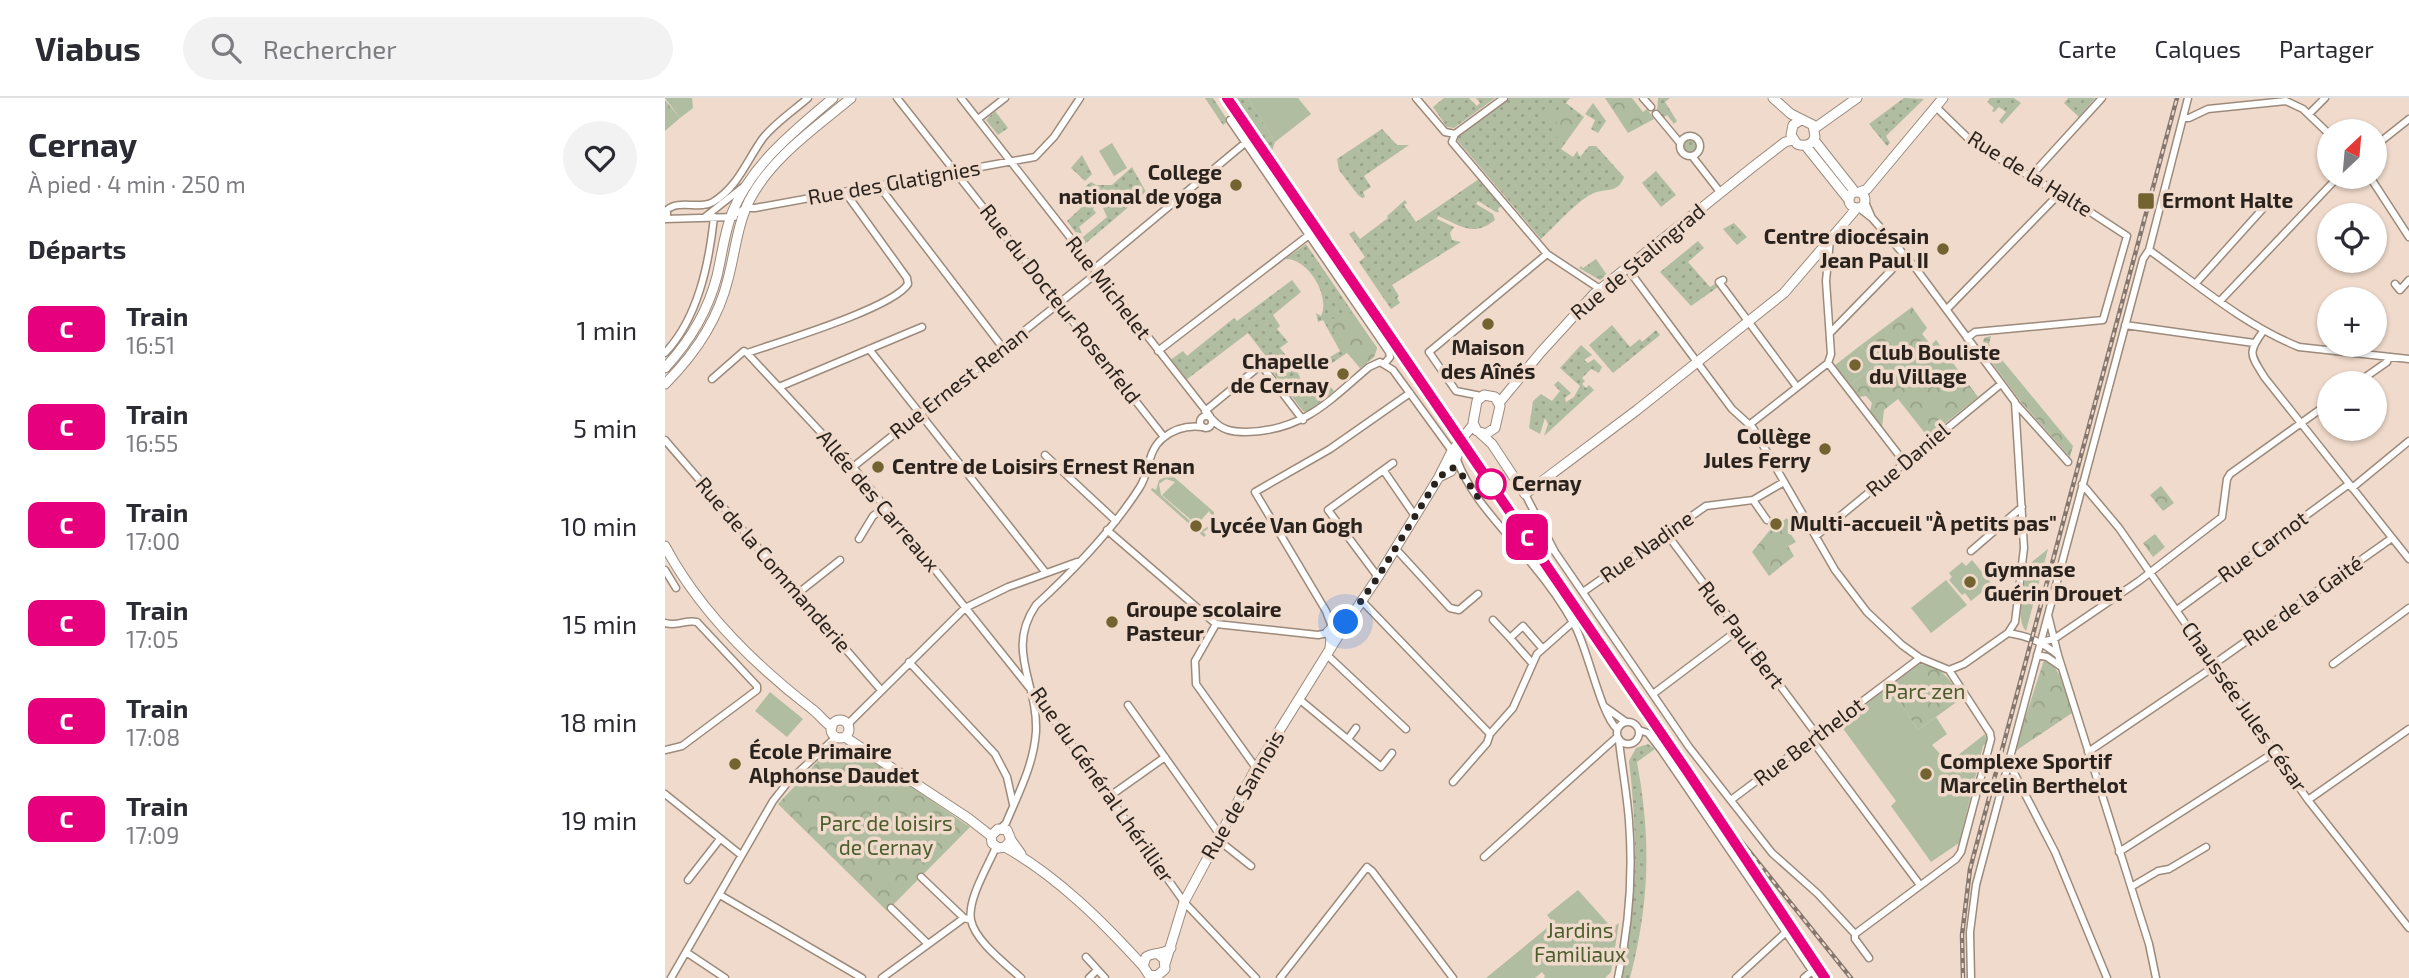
<!DOCTYPE html>
<html lang="fr">
<meta charset="utf-8">
<style>
body{margin:0;font-family:"Exo 2",sans-serif;background:#f2f2f3;color:#2b2b33;height:100vh;display:flex;flex-direction:column;font-size:26px;white-space:nowrap}
*{box-sizing:border-box;margin:0}
p{font-size:23px;color:#7c7c81}
.icon{flex:none;width:38px;height:38px;fill:none;stroke:currentColor;stroke-width:2;stroke-linecap:round;stroke-linejoin:round}
.map{position:relative;flex:1;overflow:hidden}
.drawer{display:flex;flex-direction:column;background:#fff;width:665px}
.drawer>*{flex:none}
.badge{padding:0 14px;border-radius:10px;font-size:24px;line-height:46px}
.needle{width:46px;rotate:26deg}
.tools{position:absolute;left:1652px;top:21px;display:grid;gap:14px}
.tools a{display:grid;place-items:center;width:70px;height:70px;border-radius:50%;background:#fff;box-shadow:0 2px 5px #0004;font-size:35px}
.you{position:absolute;width:35px;height:35px;margin:-18px;border:5px solid #fff;border-radius:50%;background:#1a73e8;box-shadow:0 0 0 10px #1a73e833}
.map>.badge{position:absolute;translate:-50% -50%;box-shadow:0 0 0 4px #fff}
h2{padding:0 28px;font-size:26px;line-height:63px}
.round{display:grid;place-items:center;flex:none;width:74px;height:74px;border-radius:37px;background:#f2f2f3}
.overview{display:flex;align-items:center;justify-content:space-between;height:119px;padding:0 28px}
h1{font-size:33px;font-weight:700;line-height:52px}
ul{padding:0;list-style:none}
li{display:flex;align-items:center;gap:21px;height:98px;padding:0 28px}
li div{flex:1}
li b{display:block;font-size:26px}
li em{font-style:normal}
li .badge{min-width:77px;font-weight:700;text-align:center}
header{display:flex;align-items:center;gap:42px;box-sizing:border-box;height:98px;padding:0 35px;background:#fff;border-bottom:2px solid #e1e1e2}
header strong{font-size:33px}
nav{display:flex;gap:38px;margin-inline-start:auto;font-size:24px}
.search{width:490px;height:63px;background:#f2f2f3;display:flex;align-items:center;gap:18px;box-sizing:border-box;padding:0 24px;border-radius:38px;color:#7c7c81;font-size:26px}
main{display:flex;flex:1;min-height:0}
.map>svg:first-child{display:block}
</style>
<header>
<strong>Viabus</strong>
<div class="search"><svg class="icon" aria-label="search" viewBox="0 0 24 24"><circle cx="10" cy="10" r="6"/><path d="M15 15l6 6"/></svg>Rechercher</div>
<nav><a>Carte</a><a>Calques</a><a>Partager</a></nav>
</header>
<main>
<section class="drawer">
<div class="overview"><div><h1>Cernay</h1><p>À pied · 4 min · 250 m</p></div><a class="round"><svg class="icon" aria-label="heart" viewBox="0 0 24 24"><path d="M12 20l-8-8c-3-5 5-10 8-4 3-6 11-1 8 4z"/></svg></a></div>
<h2>Départs</h2>
<ul>
<li><span class="badge" style="background:#e6007e;color:#fff">C</span><div><b>Train</b><p>16:51</p></div><em>1 min</em></li>
<li><span class="badge" style="background:#e6007e;color:#fff">C</span><div><b>Train</b><p>16:55</p></div><em>5 min</em></li>
<li><span class="badge" style="background:#e6007e;color:#fff">C</span><div><b>Train</b><p>17:00</p></div><em>10 min</em></li>
<li><span class="badge" style="background:#e6007e;color:#fff">C</span><div><b>Train</b><p>17:05</p></div><em>15 min</em></li>
<li><span class="badge" style="background:#e6007e;color:#fff">C</span><div><b>Train</b><p>17:08</p></div><em>18 min</em></li>
<li><span class="badge" style="background:#e6007e;color:#fff">C</span><div><b>Train</b><p>17:09</p></div><em>19 min</em></li>
</ul>
</section>
<div class="map">
<svg width="1744" height="880" viewBox="0 0 1744 880">
<defs>
<pattern id="grass-dots" width="8" height="8" patternUnits="userSpaceOnUse" patternTransform="scale(1.75)"><rect width="8" height="8" fill="#b1bda0"/><path d="M2 2h.1M6 6h.1" fill="none" stroke="#98a289" stroke-width="1.8" stroke-linecap="round"/></pattern>
<pattern id="park-crowns" width="20" height="18" patternUnits="userSpaceOnUse" patternTransform="scale(1.75)"><rect width="20" height="18" fill="#b1bda0"/><path d="M2 6a3 3 0 1 1 6 0M12 15a3 3 0 1 1 6 0" fill="none" stroke="#98a289"/></pattern>
</defs>
<rect width="100%" height="100%" fill="#efdacb"/>
<path fill="url(#grass-dots)" d="M540,0h8l15,23 -5,4z
M571,0h12l27,44 -3,9z
M779,0h25l8,8 3,-3 -4,-5h19l-41,30 -7,-1 -14,-20z
M844,0h61l-4,5 18,14 -23,32 12,8 4,-6 3,6 9,-11h7l28,31c-7,18 -19,10 -32,17 -14,6 -39,34 -51,45l-83,-98v-5z
M993,0h12l-5,4 12,19 -3,3 -7,-9 -5,4 -5,-6z
M1239,0l20,1 -38,37 4,7 -3,3 -18,-22z
M1325,0h24l7,5 -19,21 -3,-3 7,-9 -7,-5 -5,5 -2,-1 2,-3 -7,-6z
M1403,0h27l-16,19 -15,-14z
M928,5l13,18 -8,12 -7,-4 4,-9 -10,-6z
M330,13l13,17 -10,7 -12,-15z
M717,31l15,16h12l-45,31 7,11 -8,5 2,5 -3,1 -4,-3 -19,-25 -2,-11z
M1017 48a8 8 0 1 1 16 0a8 8 0 1 1-16 0Z
M417,57l10,19 -7,7 -14,-13z
M467,69l14,25 -61,52 -3,-4 1,-3 24,-20 -4,-9 3,-4 -8,-2 -5,7 3,4 -17,14 3,6h-6l-9,-12 17,-16 -4,-4 3,-2 -3,-3 2,-7 9,-7 5,3h16z
M991,73l20,24 -15,12 -19,-24z
M814,81l22,27 -3,3 1,3h-3l-18,-11 -2,3 17,10 2,6c-23,18 -34,5 -57,-4l-1,3 17,8 -4,6 2,7 9,2 -69,43 7,11 -2,2 3,5 -9,6 -32,-47 6,-5 -16,-23 5,-3 6,8 28,-21 -1,-2 18,-16 2,3 -3,2 12,17z
M1069,125l13,14 -10,8 -14,-16z
M1033,143l6,7 -16,14 22,25 5,-3 3,3 -27,19 -31,-34z
M641,146l71,104 -3,9 -14,11 -13,-15 -18,12 -4,-5 15,-9 -17,-31 -5,2 -2,-9 5,3c10,-20 -14,-59 -36,-57z
M627,182l9,12 -28,23 7,11 -3,3 11,13 -8,6c5,7 11,13 15,20 6,9 9,24 22,26l12,-9 5,6 -27,21 -4,-1 -38,-49 3,-3 -20,-26 -62,47 -16,-20 13,-9 4,5 47,-38 3,3z
M947,227l18,22 10,-8 2,3 14,-12 4,5 -47,38 -24,-28z
M916,247l11,10 -8,5 4,3 6,-4 8,8 -3,6 -8,-4 -9,9 3,3 -3,3 4,4 3,-3 5,5 -50,46 4,-12 -3,-6 -5,16 -11,-6 4,-27 8,-7 11,7 8,-10 -6,-6 4,-4 13,12 -6,5 1,4 8,-5 6,-11 -20,-18z
M983,646l7,5 -18,13c14,76 13,139 -7,216h-8c15,-72 16,-144 7,-217l7,-13z"/>
<path fill="url(#park-crowns)" d="M940,0h27l11,14 4,-3 7,10 -26,14z
M0,2l15,18 -15,13z
M894,7l17,13 -15,22 -6,-4z
M882,8l7,5 -1,16 -15,-10z
M931,161l11,16 -7,5 -21,-12 2,-2 2,2z
M1247,209l15,21 -5,6 9,11 5,-5 42,57 -50,40 -30,-38 -14,11 -2,17 -12,-16 2,-8 -6,-7 -7,1 -9,-12 26,-21 -15,-19z
M683,210l29,40 -3,9 -14,11 -33,-45z
M1326,238l-2,8 84,102 -3,11 -49,-55 -39,-53 2,-11z
M1496,388l13,17 -11,8 -13,-16z
M1122,420l5,9 -4,3 8,12 -8,4 6,10 -25,20 -17,-24 18,-22z
M1490,436l10,13 -12,10 -10,-14z
M1379,562c19,7 22,36 28,53l-58,39z
M1253,566c24,0 32,17 44,34l-44,32 -29,-44z
M184,646l121,83 -83,84 -109,-107 54,-58z"/>
<path fill="#b1bda0" fill-rule="evenodd" d="M0,0h27l1,10 -13,10z
M583,0h50l13,16 -36,28z
M447,45l15,25 -13,8 -15,-25z
M1196,247l15,19 -26,21 -16,-19z
M502,373l47,41v13l-11,7 3,3 -2,2 -53,-47 1,-2 4,2 3,-10 9,-4 -3,-3zM501,381l9,3 -13,13 35,30 12,-14 4,7 -4,8 -5,3 -6,-1 -37,-33 -2,-11z
M1383,451l-22,82c-12,-13 -1,-49 2,-66z
M1307,462l20,24 -21,17 -6,-8 -3,2 -13,-15 3,-3 -3,-4 13,-11 4,4z
M1281,482l21,25 -36,28 -20,-25z
M1224,588l29,44 18,-13 11,17 -15,11 16,18 37,-29 2,8 -4,4 -24,97 -28,19 -40,-56 5,-5 -57,-78z
M105,594l33,27 -16,18 -32,-26z
M913,792l34,38 7,-5 -8,49 -6,6h-61l1,-2 -3,-4 -7,6h-49l67,-55 -6,-8z"/>
<g fill="none" stroke-linecap="round" stroke-linejoin="round">
<g stroke="#9c8a7b" stroke-width="9">
<path id="street" d="M232,0l267,339
M296,0l249,318
M751,0l29,34 10,2
M978,0l8,9
M1271,9l38,37 104,60 49,32 -24,84 -128,12 -8,6
M991,16l24,29
M1644,16l16,-16
M1519,20h5l19,-9 78,-8 17,8 26,25
M313,21l27,-21
M565,22l159,232 1,5 -5,6
M790,36l-3,8 95,112 53,35
M790,36l49,-36
M1015 48a10 10 0 1 1 20 0a10 10 0 1 1-20 0Z
M1710,48l34,-27
M1027,58l28,36
M1365,79l72,-79
M1705,79l39,60
M214,88l124,162
M1200,104l6,14
M67,118l14,-8h9l280,-51 19,-20 26,-39
M40,119l38,-30
M0,121l69,-2
M2,121v-9c11,-11 33,0 46,-8 25,-15 34,-42 50,-64 12,-15 30,-27 45,-40
M1484,152c48,34 95,75 150,97l110,12
M962,170l105,141 21,19 82,142 32,42 35,33 18,13 29,12 15,-6 44,-31 7,-11 9,-74 -9,-146 -101,-136 -42,-48 -13,-10
M429,171l151,-126
M1058,182l-4,2 78,105
M1531,185l71,-79
M1730,186l5,6 9,-10
M1556,202l117,-123
M1282,211l113,-116
M1460,227l129,18
M1599,232c-17,23 -14,24 1,48l144,181
M1165,235l75,-77
M204,251l177,224
M493,253l151,-116
M0,255c33,-35 44,-89 49,-136
M82,255l106,114 195,244 136,191 72,76
M1163,265l3,-9 -5,-73 4,-41
M1163,265l77,100
M47,281l32,-28 3,2c32,-11 146,-45 161,-69l-1,-6 -62,-86
M1692,285l30,-21 2,-5
M114,289l143,-60
M816,298l-25,-5 -27,-39 118,-98
M1351,306l52,58
M540,313l56,-46 42,55
M535 324a6 6 0 1 1 12 0a6 6 0 1 1-12 0Z
M547,321c9,11 20,13 34,13 57,-1 83,-31 123,-65l11,-5 13,8 59,81
M1084,327l79,-62
M0,342l216,250
M380,357l71,66
M792,362c15,40 49,71 75,104 16,19 31,40 43,62 13,24 26,89 42,103
M188,369l244,-194
M719,373l31,45
M1417,386l37,44 189,272 101,128
M1687,390l57,-47
M860,396l30,58 134,195 83,106 46,41 37,40v5l14,19
M1088,402l14,20
M442,432l109,94 102,11 10,-2
M1001,435l151,202
M1151,438l185,-152
M194,441l14,-23 12,-9
M730,450l55,60 9,2 19,-16
M1306,453l51,-44
M0,472l11,18
M713,479l-50,-67 65,-47
M918,494l123,-86 47,-6 31,-18
M132,496l43,-34
M697,503l128,133
M1512,512l172,-126
M1383,517l10,40 91,289 7,34
M828,522l17,18
M0,525c14,4 20,-4 32,-1l60,64v4l-75,56 -17,4
M551,526l-21,37 1,23 60,84
M667,529l-6,-16 -71,-119 75,-43 80,-56
M1343,535c20,3 34,9 50,22
M1376,544l13,-3 85,-58 83,-64 5,-38 3,-5 99,-71
M662,557l79,74
M1372,557l10,2 13,9
M244,564l86,92 12,23 6,27
M867,565l-22,-25 13,-12 19,22
M1549,566l178,-126
M1668,566l76,-56
M988,596l85,-64
M634,601l82,68 11,-14
M463,607l92,130
M940,609l21,15
M952 635a11 11 0 1 1 22 0a11 11 0 1 1-22 0Z
M183,626l117,-116 43,-21 69,-25
M974,632l9,3 14,18 155,227
M683,641l8,-11
M1146,641l109,146
M1423,654l127,-86
M1342,669l5,2 43,83 52,126
M788,684l34,-39 3,-9 23,-26 24,-54 36,-32
M0,696l76,61
M445,698l55,-39
M1066,702l189,-142
M1643,702l101,-71
M336,730l5,-5c13,-31 28,-59 30,-92 2,-48 -31,-81 0,-126 38,-35 76,-74 104,-118 10,-16 7,-36 23,-49 12,-10 25,-13 40,-11
M552,741l34,27
M331,749c-8,19 -29,53 -25,73 4,21 35,44 50,58
M1454,754l156,-100
M819,759l133,-120
M256,779l43,41
M23,782l32,-41
M1466,789l27,-16 11,-2 37,-22
M55,797l142,83
M226,810l37,36
M1190,836l101,-75 5,-7 30,-113 -1,-6 -41,-63
M21,854l39,26
M421,859l19,21
M6,880l102,-177 15,-19 48,-45
M217,880l82,-60 7,2
M424,880l8,-8
M615,880l87,-111 5,4 81,107
M953,880c11,-51 15,-105 11,-157 -2,-27 -7,-53 -10,-80
M1071,880l50,-46
M1139,880l8,-7
M1306,880l-1,-46 6,-47 167,-626 6,-9 39,-152"/>
</g>
<g stroke="#9c8a7b" stroke-width="11">
<path id="secondary" d="M1108,0l18,16 22,11 2,12c-3,8 -10,10 -18,7l-6,-9 2,-10 8,-5
M1150,30l42,-30
M1149,42l41,52
M1140,47l44,55
M1184 102a8 8 0 1 1 16 0a8 8 0 1 1-16 0Z
M1195,94l7,-3 76,-91
M0,270c25,-27 43,-57 52,-92 5,-21 7,-42 15,-63 20,-49 61,-81 101,-115
M0,286c30,-30 53,-63 63,-105 7,-26 9,-53 21,-78 22,-43 65,-72 102,-103
M819,297l11,2 5,9 -5,22 -9,6 -9,-3 -4,-8 4,-22z
M834,305l42,-51 53,-58 160,-128 31,-24 8,-2
M815,335l12,11 33,50 112,-84 147,-117 73,-85
M774,379l12,-6 7,-18 7,-9
M0,448c34,64 90,119 147,163 7,5 12,13 20,18
M665,550l1,-10 -3,-6 6,-6
M166 631a9 9 0 1 1 18 0a9 9 0 1 1-18 0Z
M180,639l123,81 23,18
M346,742l-6,7 -7,1 -6,-5 -1,-7 7,-7 9,1 4,10 10,14
M340,749c52,29 98,75 138,119
M493,856l6,5 1,10 -8,7 -8,-1 -6,-9 3,-9c8,-6 17,-1 25,-9
M500,866l19,-62 72,-134 84,-135 38,-56 61,-100 13,-26 21,-26"/>
</g>
<use href="#street" stroke="#fff" stroke-width="6"/>
<use href="#secondary" stroke="#fff" stroke-width="9"/>
<g stroke="#85776d" stroke-width="4.5">
<path id="rail" d="M568,0l503,737 115,143
M1088,772l72,108
M1298,880l-1,-43 8,-66 207,-771"/>
</g>
<use href="#rail" stroke="#efdacb" stroke-width="2" stroke-dasharray="5" stroke-linecap="butt"/>
</g>
<g fill="none" stroke-linecap="round" stroke-linejoin="round">
<g stroke="#fff" stroke-width="16">
<path id="line" d="M562,0l460,673 138,207"/>
</g>
<use href="#line" stroke="#e6007e" stroke-width="10"/>
<path stroke="#2a231d" stroke-width="7" stroke-dasharray="0 12.6" d="M681,524l32,-45 61,-100 14,-9 12,10 15,22 11,-16"/>
</g>
<g fill="#726331" stroke="#efdacb" stroke-width="2.5">
<circle cx="571" cy="87" r="7"/>
<rect x="1472" y="94" width="18" height="18" rx="3.5"/>
<circle cx="1278" cy="151" r="7"/>
<circle cx="823" cy="226" r="7"/>
<circle cx="1190" cy="267" r="7"/>
<circle cx="678" cy="276" r="7"/>
<circle cx="1160" cy="351" r="7"/>
<circle cx="213" cy="369" r="7"/>
<circle cx="1111" cy="426" r="7"/>
<circle cx="531" cy="428" r="7"/>
<circle cx="1305" cy="484" r="7"/>
<circle cx="447" cy="524" r="7"/>
<circle cx="70" cy="666" r="7"/>
<circle cx="1261" cy="676" r="7"/>
</g>
<circle fill="#fff" stroke="#e6007e" stroke-width="3.5" cx="826" cy="386" r="14"/>
<g text-anchor="middle" stroke-width="7" stroke-linejoin="round" paint-order="stroke">
<g font-size="21" font-weight="bold" fill="#2a231d" stroke="#efdacb" text-anchor="start">
<text x="557" y="82" text-anchor="end">College<tspan x="557" dy="24">national de yoga</tspan></text>
<text x="1497" y="110">Ermont Halte</text>
<text x="1264" y="146" text-anchor="end">Centre diocésain<tspan x="1264" dy="24">Jean Paul II</tspan></text>
<text x="823" y="257" text-anchor="middle">Maison<tspan x="823" dy="24">des Aînés</tspan></text>
<text x="1204" y="262">Club Bouliste<tspan x="1204" dy="24">du Village</tspan></text>
<text x="664" y="271" text-anchor="end">Chapelle<tspan x="664" dy="24">de Cernay</tspan></text>
<text x="1146" y="346" text-anchor="end">Collège<tspan x="1146" dy="24">Jules Ferry</tspan></text>
<text x="227" y="376">Centre de Loisirs Ernest Renan</text>
<text x="1125" y="433">Multi-accueil "À petits pas"</text>
<text x="545" y="435">Lycée Van Gogh</text>
<text x="1319" y="479">Gymnase<tspan x="1319" dy="24">Guérin Drouet</tspan></text>
<text x="461" y="519">Groupe scolaire<tspan x="461" dy="24">Pasteur</tspan></text>
<text x="84" y="661">École Primaire<tspan x="84" dy="24">Alphonse Daudet</tspan></text>
<text x="1275" y="671">Complexe Sportif<tspan x="1275" dy="24">Marcelin Berthelot</tspan></text>
</g>
<g font-size="21" fill="#2a231d" stroke="#efdacb">
<text transform="translate(1365 76) rotate(32)" y="7">Rue de la Halte</text>
<text transform="translate(229 85) rotate(-10)" y="7">Rue des Glatignies</text>
<text transform="translate(973 164) rotate(-40)" y="7">Rue de Stalingrad</text>
<text transform="translate(443 190) rotate(52)" y="7">Rue Michelet</text>
<text transform="translate(395 206) rotate(52)" y="7">Rue du Docteur Rosenfeld</text>
<text transform="translate(294 285) rotate(-38)" y="7">Rue Ernest Renan</text>
<text transform="translate(1243 362) rotate(-40)" y="7">Rue Daniel</text>
<text transform="translate(213 403) rotate(50)" y="7">Allée des Carreaux</text>
<text transform="translate(982 449) rotate(-35)" y="7">Rue Nadine</text>
<text transform="translate(1598 449) rotate(-36)" y="7">Rue Carnot</text>
<text transform="translate(108 467) rotate(49)" y="7">Rue de la Commanderie</text>
<text transform="translate(1638 503) rotate(-35)" y="7">Rue de la Gaité</text>
<text transform="translate(1076 537) rotate(53)" y="7">Rue Paul Bert</text>
<text transform="translate(1579 609) rotate(55)" y="7">Chaussée Jules César</text>
<text transform="translate(1144 644) rotate(-37)" y="7">Rue Berthelot</text>
<text transform="translate(437 687) rotate(55)" y="7">Rue du Général Lhérillier</text>
<text transform="translate(578 697) rotate(-60)" y="7">Rue de Sannois</text>
</g>
<g font-size="21" font-weight="bold" fill="#2a231d" stroke="#efdacb" text-anchor="start">
<text x="847" y="393">Cernay</text>
</g>
<g font-size="21" fill="#4b5d2c" stroke="#efdacb">
<text x="1260" y="601">Parc zen</text>
<text x="221" y="733">Parc de loisirs<tspan x="221" dy="24">de Cernay</tspan></text>
<text x="915" y="840">Jardins<tspan x="915" dy="24">Familiaux</tspan></text>
</g>
</g>
</svg>
<div class="tools">
<a><svg class="needle" viewBox="-14 -14 28 28"><path d="M0-13l5 13h-10z" fill="#e53935"/><path d="M0 13l5-13h-10z" fill="#7c7c81"/></svg></a>
<a><svg class="icon" aria-label="locate" viewBox="0 0 24 24"><circle cx="12" cy="12" r="6"/><path d="M12 2v4M12 18v4M2 12h4M18 12h4"/></svg></a>
<a>+</a>
<a>−</a>
</div>
<div class="you" style="left:681px;top:524px"></div>
<b class="badge" style="left:862px;top:439px;background:#e6007e;color:#fff">C</b>
</div>
</main>
